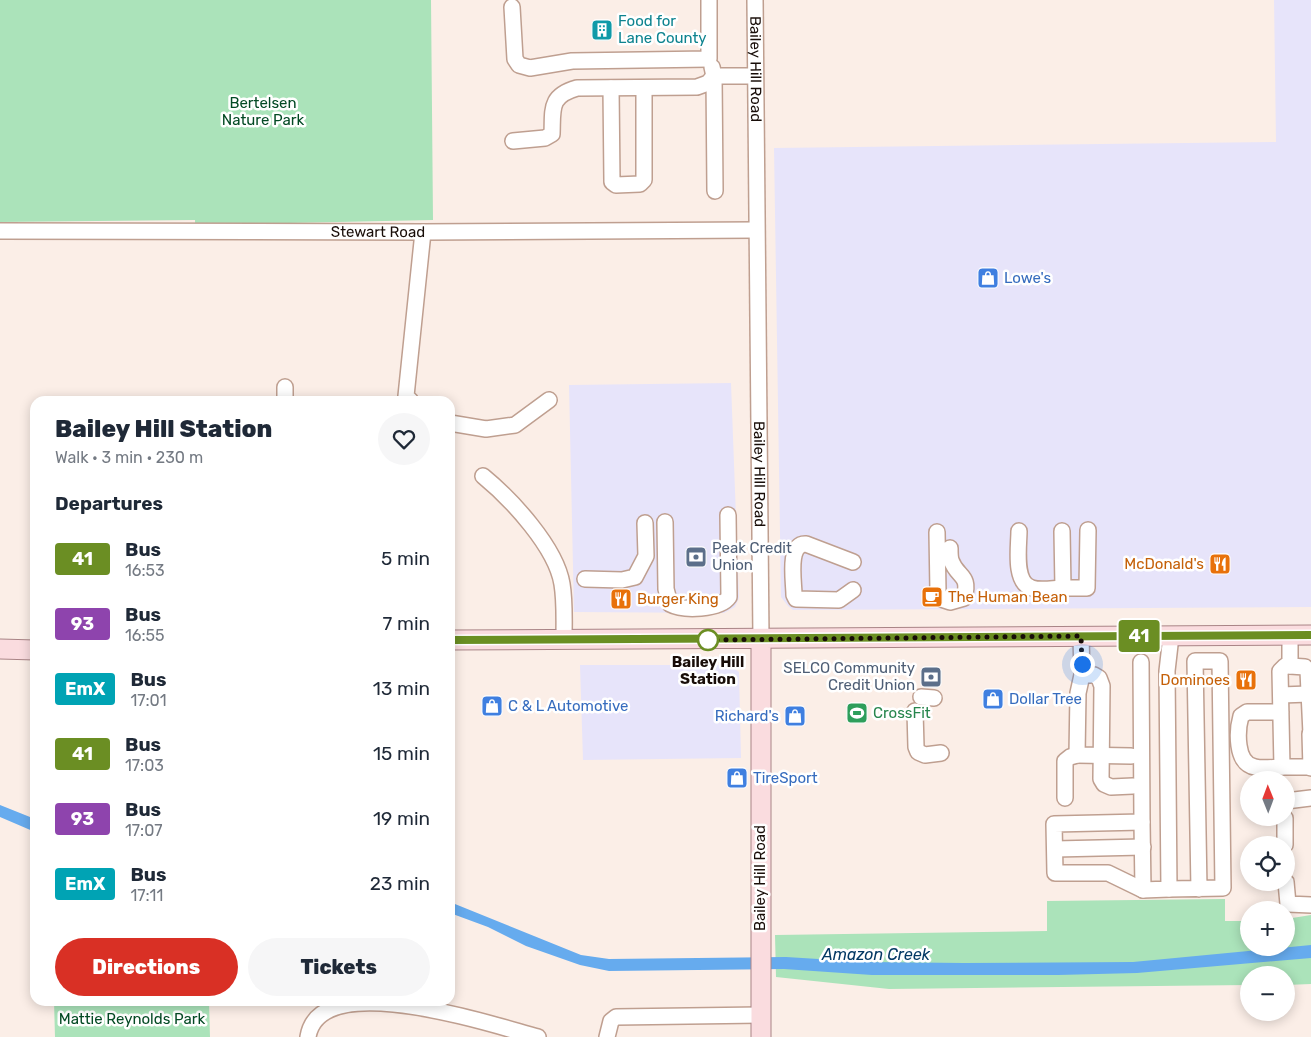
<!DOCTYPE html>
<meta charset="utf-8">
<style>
body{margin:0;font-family:Rubik,sans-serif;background:#f6f6f7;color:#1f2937;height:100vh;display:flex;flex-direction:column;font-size:19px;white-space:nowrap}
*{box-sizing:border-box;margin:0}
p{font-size:16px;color:#747a83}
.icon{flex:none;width:28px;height:28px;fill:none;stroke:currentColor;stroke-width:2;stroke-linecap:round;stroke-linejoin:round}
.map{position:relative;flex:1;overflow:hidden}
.details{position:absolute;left:30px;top:396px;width:425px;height:610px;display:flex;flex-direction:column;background:#fff;border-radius:15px;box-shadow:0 2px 12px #0003}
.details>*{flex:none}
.badge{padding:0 10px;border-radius:4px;font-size:18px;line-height:32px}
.needle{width:32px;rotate:359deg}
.buttons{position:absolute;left:1240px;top:771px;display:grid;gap:10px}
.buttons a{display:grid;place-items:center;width:55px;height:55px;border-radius:50%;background:#fff;box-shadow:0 2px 12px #0003;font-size:25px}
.you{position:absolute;width:25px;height:25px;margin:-12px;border:4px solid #fff;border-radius:50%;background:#1a73e8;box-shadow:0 0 0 8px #1a73e833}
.map>.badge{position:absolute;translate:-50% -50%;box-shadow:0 0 0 2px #fff}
h2{padding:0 25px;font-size:19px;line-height:45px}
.round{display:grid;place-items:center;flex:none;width:52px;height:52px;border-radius:26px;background:#f6f6f7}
.overview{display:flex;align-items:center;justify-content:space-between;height:85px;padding:0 25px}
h1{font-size:24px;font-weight:800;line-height:38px}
.primary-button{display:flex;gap:10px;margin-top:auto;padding:10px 25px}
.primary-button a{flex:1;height:58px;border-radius:30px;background:#d93025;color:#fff;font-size:20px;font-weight:800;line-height:58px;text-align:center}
.primary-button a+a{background:#f6f6f7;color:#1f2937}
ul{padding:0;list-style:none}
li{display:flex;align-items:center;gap:15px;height:65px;padding:0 25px}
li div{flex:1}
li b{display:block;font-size:19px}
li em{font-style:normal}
li .badge{min-width:55px;font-weight:700;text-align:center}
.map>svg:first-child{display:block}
</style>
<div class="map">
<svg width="1311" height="1037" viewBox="0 0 1311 1037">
<rect width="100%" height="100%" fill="#fbeee7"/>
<path fill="#e7e4fa" d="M1274,0h37v607l-518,3 -5,-4 -7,-9 -7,-449 502,-6z
M731,383l8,215 -4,9 -11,6 -150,-1 -5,-227z
M580,665h149l10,7 2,86 -158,2z"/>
<path fill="#abe3ba" d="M0,0h431l2,220 -238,5v-5l-195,2z
M1225,899v22h24v27h37v-29l25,-4v69l-25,1v-10h-37v10l-360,4 -113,-12 -1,-42 272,-4v-30z
M54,1001h155l1,36h-155z"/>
<path fill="#66abee" d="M0,805l35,14v13l-35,-15z
M450,902l131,53 28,4 177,-2 81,5 97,1 169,-1 178,-17v13l-174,15 -79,2h-186l-88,-6 -175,2 -29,-6 -54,-19 -38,-19 -38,-14z"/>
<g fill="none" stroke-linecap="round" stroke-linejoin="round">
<g stroke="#bf9f90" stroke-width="18">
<g id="minor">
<path id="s1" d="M755,0l6,639"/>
<path d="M512,7l3,52 4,6 11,3 42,-7 137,-2v-59"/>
<path d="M712,67l2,9h41"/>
<path d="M714,76l1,115"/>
<path d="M611,88l1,94 4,3 24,-1 4,-4v-92"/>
<path d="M513,141l32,-3 7,-4c1,-25 -3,-38 25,-46l120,-1 11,-4 6,-7"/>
<path id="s2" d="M0,231l423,1 333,-2"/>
<path d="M285,387v14"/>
<path d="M411,401l-5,-5 17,-164"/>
<path d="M450,423l36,6 29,-4 34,-25"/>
<path d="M483,476c28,23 73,71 79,108 3,18 2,37 2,55"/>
<path d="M665,522l1,67 4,15c13,7 50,6 59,-7l-1,-82"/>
<path d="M1019,531c0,15 -6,52 13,57 9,3 22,0 31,0"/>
<path d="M1062,531l1,57h24l1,-58"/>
<path d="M937,532l1,60 3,7 9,3 14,-4c7,-24 -7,-20 -13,-38 -1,-3 -1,-9 -1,-12"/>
<path d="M853,562l-47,-18c-19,-1 -12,38 -12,51l2,4 43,1 14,-10"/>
<path d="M585,579l37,1 13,-3 11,-21 -1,-33"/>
<path d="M1081,636l1,39h12l5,3 3,8 -1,93 3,5 7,3 22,-1"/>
<path d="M1141,662l1,160 -88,2 1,49h53l35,17 26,-1 -2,-218 4,-35"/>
<path d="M1290,666l15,1 3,4 3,63"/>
<path d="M1082,675l-4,18 -1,62 54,1"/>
<path d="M1281,695l28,-1"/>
<path d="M921,697l13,1"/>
<path d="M915,711l1,36 2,5 7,3 16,-2"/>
<path d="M1281,712h-34l-6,4c-4,14 -6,48 14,51 8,2 19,0 27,0l-2,-96 5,-5h5v-31"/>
<path d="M1310,734l1,34"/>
<path d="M1282,767h29"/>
<path d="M1065,798v-37l5,-4 7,-2"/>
<path d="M1286,801l25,-3"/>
<path d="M1285,818v27"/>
<path d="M1142,822l1,68"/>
<path d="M1055,849l88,-2"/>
<path d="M1286,882l2,22 23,1"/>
<path d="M1169,889l54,-1 -3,-227h-25l4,228"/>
<path d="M308,1037c11,-71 187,-11 230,0"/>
<path d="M607,1037l4,-16 5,-4 145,-2"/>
</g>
</g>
<g stroke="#a98486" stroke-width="21">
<path id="major" d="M761,639v398
M450,640l861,-5
M0,649l35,1"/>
</g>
<use href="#minor" stroke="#fff" stroke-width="15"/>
<use href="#major" stroke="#fadcdf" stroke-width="19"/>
</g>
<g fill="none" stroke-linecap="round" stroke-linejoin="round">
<g stroke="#fff" stroke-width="11">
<path id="line" d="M450,640l861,-5"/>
</g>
<use href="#line" stroke="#6b8e23" stroke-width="8"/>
<path stroke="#180d08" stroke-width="5" stroke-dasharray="0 9" d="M708,640l373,-4 1,28"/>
</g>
<defs>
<g id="building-square" transform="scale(1.125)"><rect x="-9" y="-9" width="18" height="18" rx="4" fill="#0f9aa8" stroke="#fff"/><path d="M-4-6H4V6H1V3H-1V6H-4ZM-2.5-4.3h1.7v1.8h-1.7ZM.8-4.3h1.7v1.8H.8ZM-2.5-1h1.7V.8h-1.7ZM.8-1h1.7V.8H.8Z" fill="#fff"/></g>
<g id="shop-square" transform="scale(1.125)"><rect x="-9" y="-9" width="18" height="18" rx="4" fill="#3f7fe0" stroke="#fff"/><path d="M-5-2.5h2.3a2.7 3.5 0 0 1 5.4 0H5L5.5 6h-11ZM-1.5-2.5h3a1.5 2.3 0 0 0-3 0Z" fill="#fff"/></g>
<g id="bank-square" transform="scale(1.125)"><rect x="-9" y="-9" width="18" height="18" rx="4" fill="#5c6f8a" stroke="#fff"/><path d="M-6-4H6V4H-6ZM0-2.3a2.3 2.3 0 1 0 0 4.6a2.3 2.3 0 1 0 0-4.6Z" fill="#fff"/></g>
<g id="restaurant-square" transform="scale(1.125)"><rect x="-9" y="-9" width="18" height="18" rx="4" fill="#e8710a" stroke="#fff"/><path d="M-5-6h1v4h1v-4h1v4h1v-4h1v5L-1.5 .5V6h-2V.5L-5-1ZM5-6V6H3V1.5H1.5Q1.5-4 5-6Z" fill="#fff"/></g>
<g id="cafe-square" transform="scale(1.125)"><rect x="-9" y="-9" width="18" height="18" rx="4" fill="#e8710a" stroke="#fff"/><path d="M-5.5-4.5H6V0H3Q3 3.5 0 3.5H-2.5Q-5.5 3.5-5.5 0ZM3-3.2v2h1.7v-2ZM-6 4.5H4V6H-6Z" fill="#fff"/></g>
<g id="stadium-square" transform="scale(1.125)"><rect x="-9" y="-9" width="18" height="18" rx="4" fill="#2e9e5b" stroke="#fff"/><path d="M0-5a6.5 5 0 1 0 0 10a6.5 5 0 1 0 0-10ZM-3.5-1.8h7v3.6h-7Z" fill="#fff"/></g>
</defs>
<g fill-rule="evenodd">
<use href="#building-square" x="602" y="30"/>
<use href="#shop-square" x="988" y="278"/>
<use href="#bank-square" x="696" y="557"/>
<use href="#restaurant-square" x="1220" y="564"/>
<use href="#cafe-square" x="932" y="597"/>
<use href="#restaurant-square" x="621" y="599"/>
<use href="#bank-square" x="931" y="677"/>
<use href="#restaurant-square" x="1246" y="680"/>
<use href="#shop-square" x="993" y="699"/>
<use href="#shop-square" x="492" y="706"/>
<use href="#stadium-square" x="857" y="713"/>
<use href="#shop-square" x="795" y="716"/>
<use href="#shop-square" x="737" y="778"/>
</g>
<circle fill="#fff" stroke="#6b8e23" stroke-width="2.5" cx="708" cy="640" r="10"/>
<g text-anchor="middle" stroke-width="5" stroke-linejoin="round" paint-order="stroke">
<g font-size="15" fill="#0d838f" stroke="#fff" text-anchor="start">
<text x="618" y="26">Food for<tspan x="618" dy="17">Lane County</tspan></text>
</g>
<g font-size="15" fill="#180d08" stroke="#fff">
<text dy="5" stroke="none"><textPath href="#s1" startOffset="69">Bailey Hill Road</textPath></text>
<text dy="5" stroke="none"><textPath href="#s2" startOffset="378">Stewart Road</textPath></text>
<text dy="5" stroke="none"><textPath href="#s1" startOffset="474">Bailey Hill Road</textPath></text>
<text transform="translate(760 878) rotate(-90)" y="5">Bailey Hill Road</text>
</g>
<g font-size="15" fill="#034a24" stroke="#fff">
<text x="263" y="108">Bertelsen<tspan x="263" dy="17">Nature Park</tspan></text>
<text x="132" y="1024">Mattie Reynolds Park</text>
</g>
<g font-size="15" fill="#366cbe" stroke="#fff" text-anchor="start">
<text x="1004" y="283">Lowe's</text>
<text x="1009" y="704">Dollar Tree</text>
<text x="508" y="711">C &amp; L Automotive</text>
<text x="779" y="721" text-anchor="end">Richard's</text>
<text x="753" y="783">TireSport</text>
</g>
<g font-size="15" fill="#4e5e75" stroke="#fff" text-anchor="start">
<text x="712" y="553">Peak Credit<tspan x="712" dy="17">Union</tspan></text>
<text x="915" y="673" text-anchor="end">SELCO Community<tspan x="915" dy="17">Credit Union</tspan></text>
</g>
<g font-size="15" fill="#c56008" stroke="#fff" text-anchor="end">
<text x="1204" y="569">McDonald's</text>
<text x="948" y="602" text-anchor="start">The Human Bean</text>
<text x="637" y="604" text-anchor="start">Burger King</text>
<text x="1230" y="685">Dominoes</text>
</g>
<g font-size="15" font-weight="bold" fill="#180d08" stroke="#fff">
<text x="708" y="667">Bailey Hill<tspan x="708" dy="17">Station</tspan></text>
</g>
<g font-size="15" fill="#27864d" stroke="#fff" text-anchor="start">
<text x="873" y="718">CrossFit</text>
</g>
<g font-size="16" font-style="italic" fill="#043964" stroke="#fff">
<text x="876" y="960">Amazon Creek</text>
</g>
</g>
</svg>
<div class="buttons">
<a><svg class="needle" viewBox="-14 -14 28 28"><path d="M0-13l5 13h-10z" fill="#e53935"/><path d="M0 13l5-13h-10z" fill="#747a83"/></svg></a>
<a><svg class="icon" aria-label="locate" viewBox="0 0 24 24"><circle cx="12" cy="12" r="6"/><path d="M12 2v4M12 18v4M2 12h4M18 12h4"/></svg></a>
<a>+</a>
<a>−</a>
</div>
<div class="you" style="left:1082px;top:664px"></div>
<b class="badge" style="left:1139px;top:636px;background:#6b8e23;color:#fff">41</b>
<section class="details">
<div class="overview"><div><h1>Bailey Hill Station</h1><p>Walk · 3 min · 230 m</p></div><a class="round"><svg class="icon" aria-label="heart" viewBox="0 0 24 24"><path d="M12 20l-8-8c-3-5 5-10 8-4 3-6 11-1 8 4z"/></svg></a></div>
<h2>Departures</h2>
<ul>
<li><span class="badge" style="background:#6b8e23;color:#fff">41</span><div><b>Bus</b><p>16:53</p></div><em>5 min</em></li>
<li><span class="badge" style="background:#8e44ad;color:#fff">93</span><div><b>Bus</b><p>16:55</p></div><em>7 min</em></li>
<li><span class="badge" style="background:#00a3b4;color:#fff">EmX</span><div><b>Bus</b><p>17:01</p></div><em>13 min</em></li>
<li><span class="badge" style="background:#6b8e23;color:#fff">41</span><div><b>Bus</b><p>17:03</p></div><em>15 min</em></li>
<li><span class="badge" style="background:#8e44ad;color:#fff">93</span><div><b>Bus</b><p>17:07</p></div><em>19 min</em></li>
<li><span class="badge" style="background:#00a3b4;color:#fff">EmX</span><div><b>Bus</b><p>17:11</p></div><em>23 min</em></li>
</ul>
<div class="primary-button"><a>Directions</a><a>Tickets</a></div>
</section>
</div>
